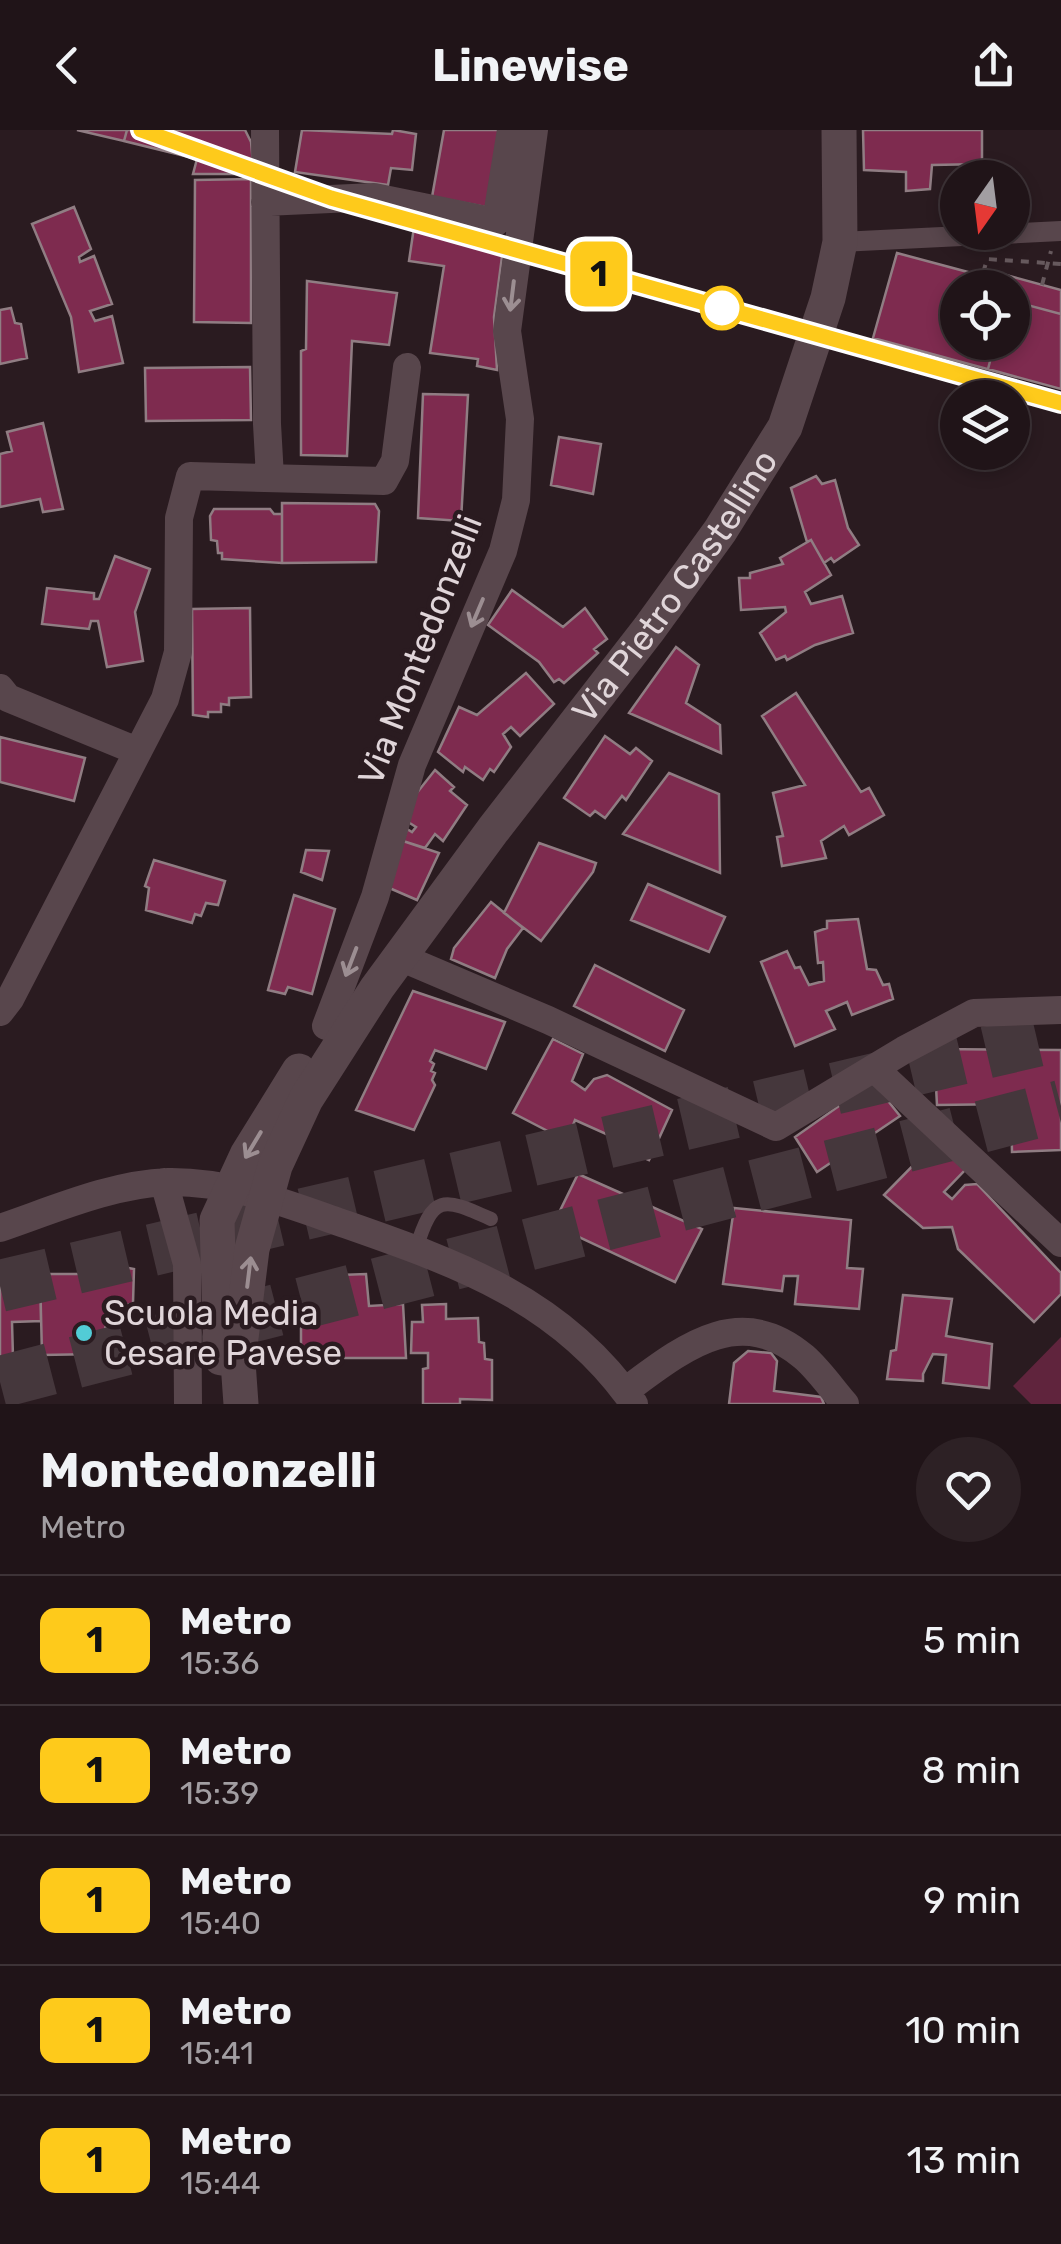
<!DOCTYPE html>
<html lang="it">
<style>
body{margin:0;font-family:Rubik,sans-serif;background:#2d2125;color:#f1f3f6;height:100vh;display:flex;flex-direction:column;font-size:38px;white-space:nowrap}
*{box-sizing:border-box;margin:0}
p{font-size:32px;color:#a29ea2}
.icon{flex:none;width:55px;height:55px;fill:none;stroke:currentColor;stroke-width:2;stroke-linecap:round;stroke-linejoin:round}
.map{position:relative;height:1274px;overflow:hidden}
.panel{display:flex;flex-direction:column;background:#201418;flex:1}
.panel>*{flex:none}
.badge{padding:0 20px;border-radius:15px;font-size:35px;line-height:65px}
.needle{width:65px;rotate:194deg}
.tools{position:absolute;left:940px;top:30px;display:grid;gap:20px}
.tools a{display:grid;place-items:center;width:90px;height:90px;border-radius:50%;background:#201418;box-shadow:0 5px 15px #0003,0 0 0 2px #3d3337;font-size:50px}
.map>.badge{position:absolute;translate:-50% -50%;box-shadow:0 0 0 5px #fff}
.round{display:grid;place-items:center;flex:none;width:105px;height:105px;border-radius:52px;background:#2d2125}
.headline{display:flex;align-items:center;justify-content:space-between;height:170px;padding:0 40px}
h1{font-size:48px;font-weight:700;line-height:75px}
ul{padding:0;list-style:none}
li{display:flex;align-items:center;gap:30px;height:130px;padding:0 40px;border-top:2px solid #3d3337}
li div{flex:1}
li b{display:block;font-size:38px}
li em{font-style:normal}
li .badge{min-width:110px;font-weight:700;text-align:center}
header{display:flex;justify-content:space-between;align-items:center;height:130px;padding:0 40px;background:#201418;font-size:45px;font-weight:700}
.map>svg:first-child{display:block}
</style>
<header><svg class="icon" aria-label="back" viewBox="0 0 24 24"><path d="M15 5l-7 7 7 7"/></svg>Linewise<svg class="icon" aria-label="share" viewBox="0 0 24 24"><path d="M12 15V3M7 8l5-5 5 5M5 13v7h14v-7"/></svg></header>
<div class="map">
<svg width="1061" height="1274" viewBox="0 0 1061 1274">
<rect width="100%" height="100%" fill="#2a1b20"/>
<path fill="#60243d" d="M1061,1207v67h-30l-18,-18z"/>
<path fill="#7e2b4f" stroke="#907d83" stroke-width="2.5" d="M77,0h50l-3,11z
M127,0h118l6,12 3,32h-61l4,-15 -73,-18z
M302,0l90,4 1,-4 23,4 -4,36 -21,-2 -3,17 -93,-13z
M444,0h60l-13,78 -59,-11z
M863,0h119v34l-50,1 -2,24 -24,2v-19l-42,-2z
M251,49v144l-57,-1 1,-142z
M74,77l17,42 -12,8 1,5 14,-6 18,48 -22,7 5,10 17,-5 11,47 -44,9 -8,-55 -39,-93z
M414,97l89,22 -9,68 3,53 -20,-4 1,-7 -48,-6 14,-87 -35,-5z
M897,123l82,22 -3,13h-18v54h54v-54h-29l5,-18 73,20v99l-188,-51z
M307,151l90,12 -8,52 -37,-4 -5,115 -46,-1v-104l5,-2z
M1012,171l49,13v75l-73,-20 7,-27h17z
M11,178l4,15 6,1 6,34 -27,6v-54z
M250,237l1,53 -105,1 -1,-53z
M423,264l45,1 -7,126 -43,-3z
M43,293l20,86 -20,3 -3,-13 -40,8v-53l12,-3 -5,-19z
M559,307l42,7 -8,50 -42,-9z
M816,346l6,8 13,-4 13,48 11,17 -25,17 -3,-4 -7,5 -13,-23 -4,2 -16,-54z
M282,373l93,1 4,7 -3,51 -94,1z
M214,379h56l4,5h8v49l-60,-4v-6h-4l-1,-12 -6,-1 -1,-24z
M811,410l20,35 -26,17 6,12 31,-8 11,37 -38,12 -28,15 -2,-4 -9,4 -16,-27 26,-21 -1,-5 -44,3 -2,-32h11v-5l33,-9 -3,-6z
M115,426l35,13 -15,43 8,49 -36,6 -9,-46h-7l-2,8 -47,-5 5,-36 47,5v6h5z
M512,460l51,37 22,-19 22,31 -13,10 4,4 -34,30 -5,-4 -5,3 -15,-20 -51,-37z
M250,478l1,89 -22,1v7l-8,-1v8h-13v5l-15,-2 -1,-106z
M676,517l23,18 -13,38 34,22 1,28 -92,-40z
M526,543l28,31 -34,32 -9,-9 -8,7 8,13 -17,25 -4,-3 -7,11 -18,-13 -2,5 -25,-20 21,-45 18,8z
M796,563l65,99 8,-4 15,27 -35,20 -5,-9 -23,15 5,17 -44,8 -5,-29 6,-1 -10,-43 32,-8 -43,-69z
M605,606l25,18 6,-6 16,13 -26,39 -4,-4 -17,22 -10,-7 -5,5 -26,-18z
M0,607l85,21 -11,43 -74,-19z
M435,640l19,17 -4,4 17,14 -24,36 -8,-7 -10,14 -22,-7 4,-12 5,3 4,-5 -11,-7 7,-21z
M669,643l50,21 1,79 -97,-39z
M403,711l36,12 -22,47 -30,-13z
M539,713l57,20 -3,9 -52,69 -37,-28z
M306,720l23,1 -7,29 -21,-8z
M154,730l71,21 -7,24 -12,-2 -5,13 -6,-2 -3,9 -46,-13 3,-22 -4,-2z
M648,754l77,33 -16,35 -78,-32z
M294,765l41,14 -23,85 -24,-7 -3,7 -17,-4z
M491,772l32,26 -16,21 -12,29 -44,-19 3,-11z
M858,789l9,50 9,1 7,15 6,-1 4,15 -41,16 -5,-13 -21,9 9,18 -40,17 -34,-84 26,-11 8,17 5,-1 9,18 15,-4 -1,-19 -5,1 -3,-31 12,-4v-7z
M595,835l89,45 -19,41 -91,-45z
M413,861l92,31 -19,47 -51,-19 -5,11 4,3 -3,7 4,2 -3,7 3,5 -21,45 -58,-20z
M553,909l30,15 -11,27 13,9 9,-11 13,-4 65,35 -23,50 -37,-16 1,-7 -38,-17 -8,21 -54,-28z
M934,919l127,1v100l-49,2 -1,-48 -74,1z
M873,952l27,34 -83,56 -22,-35z
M937,1011l29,28 -22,23 8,7 13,-14 12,-1 84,89v21l-27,28 -76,-73 -6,-22 -29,1 -39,-33z
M578,1044l124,55 -27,53 -122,-57z
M734,1078l117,12 -4,48 16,1 -4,40 -64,-5 3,-28h-14l-2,15 -59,-7z
M0,1136h10v14l30,-1 1,42 -29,1 1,35h-13z
M118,1136l16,3 -1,34 -23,8 -12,43 -56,1 -2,-81h71z
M366,1144l3,32 34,-2 3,54h-105v-36h12v-46z
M903,1165l49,4 -6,37 46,8 -3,44 -46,-5 3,-28 -13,-1 -10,20v7l-36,-2 4,-28 5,-1z
M446,1174v15l32,-1 1,24 5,1 1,16 7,1v40l-32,-1v5h-37v-35l5,-1v-15h-17l1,-31h11l-1,-17z
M748,1221l23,2 6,8 -3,30 47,6 3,7h-95l5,-41z"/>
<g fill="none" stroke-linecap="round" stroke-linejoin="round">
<path stroke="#45373c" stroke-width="52" stroke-dasharray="52 26" stroke-linecap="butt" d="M0,1156l1061,-251
M0,1252l1061,-276"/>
<path stroke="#66595d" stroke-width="4" stroke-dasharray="8 8" stroke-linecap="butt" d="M1042,155l9,-34
M979,158l8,-29 74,5"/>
<path stroke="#58464c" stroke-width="14" d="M416,1119c17,-55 26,-52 75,-30"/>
<path stroke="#58464c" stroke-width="20" d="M840,112l221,-11"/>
<path stroke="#58464c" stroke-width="28" d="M265,0l2,294 3,53
M265,72l109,-5 122,25 15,-92
M0,558l8,10 129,53
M400,827l148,63 228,107 128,-77 70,-37 87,-3
M0,882l10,-13 155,-300 13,-47 1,-134 11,-42 194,5 11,-20 12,-94
M326,896l49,-129 37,-132 91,-214 13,-51 4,-81 -13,-88 27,-201
M875,939l186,174
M164,1052l23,82 1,140
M0,1098c53,-18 112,-44 168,-46 59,-1 114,20 168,39 117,41 224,76 298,183
M625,1261c56,-41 113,-90 179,-34 15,13 28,32 41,47"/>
<g stroke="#58464c" stroke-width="35">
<path d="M221,1228l-4,-138 30,-65 52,-84"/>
<path id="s1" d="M241,1274l-3,-42 14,-113 23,-83 31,-67 71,-111 116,-158 156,-201 71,-98 65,-104 43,-129 12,-56 -1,-112"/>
</g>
</g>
<defs><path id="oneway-shaft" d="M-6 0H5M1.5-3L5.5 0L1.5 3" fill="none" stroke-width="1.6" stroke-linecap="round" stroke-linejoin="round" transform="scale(2.5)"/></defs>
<g stroke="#9c8e92">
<use href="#oneway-shaft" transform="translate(512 166) rotate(97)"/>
<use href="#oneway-shaft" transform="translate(477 483) rotate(113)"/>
<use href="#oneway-shaft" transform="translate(351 832) rotate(111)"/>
<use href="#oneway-shaft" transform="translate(253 1015) rotate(121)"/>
<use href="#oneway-shaft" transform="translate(249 1142) rotate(-83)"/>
</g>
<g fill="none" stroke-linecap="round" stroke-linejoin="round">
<g stroke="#fff" stroke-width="22">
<path id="line" d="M141,0l190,68 730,205"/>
</g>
<use href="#line" stroke="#feca1b" stroke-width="15"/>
</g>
<circle fill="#fff" stroke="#feca1b" stroke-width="5" cx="722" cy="178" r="20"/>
<circle fill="#52ccd6" stroke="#2a1b20" stroke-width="4" cx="84" cy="1203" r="10"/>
<g text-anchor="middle" stroke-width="9" stroke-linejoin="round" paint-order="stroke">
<g font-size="35" fill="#e0d5d9" stroke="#2a1b20">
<text dy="12" stroke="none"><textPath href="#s1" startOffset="948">Via Pietro Castellino</textPath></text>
<text transform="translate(420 520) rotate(-69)" y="12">Via Montedonzelli</text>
</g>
<g font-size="35" fill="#e0d5d9" stroke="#2a1b20" text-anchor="start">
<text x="104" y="1195">Scuola Media<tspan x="104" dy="40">Cesare Pavese</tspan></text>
</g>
</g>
</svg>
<div class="tools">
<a><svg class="needle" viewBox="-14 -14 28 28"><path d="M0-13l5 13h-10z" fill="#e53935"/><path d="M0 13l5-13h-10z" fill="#a29ea2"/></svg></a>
<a><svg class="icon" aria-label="locate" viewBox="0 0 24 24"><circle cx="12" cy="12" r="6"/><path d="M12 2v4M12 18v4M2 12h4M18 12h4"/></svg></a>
<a><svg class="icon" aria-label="layers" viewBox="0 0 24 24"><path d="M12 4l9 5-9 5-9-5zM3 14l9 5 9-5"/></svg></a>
</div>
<b class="badge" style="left:599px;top:144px;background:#feca1b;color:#111">1</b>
</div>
<section class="panel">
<div class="headline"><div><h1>Montedonzelli</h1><p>Metro</p></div><a class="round"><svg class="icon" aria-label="heart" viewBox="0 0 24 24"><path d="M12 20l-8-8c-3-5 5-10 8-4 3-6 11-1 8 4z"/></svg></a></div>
<ul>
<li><span class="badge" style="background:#feca1b;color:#111">1</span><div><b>Metro</b><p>15:36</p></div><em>5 min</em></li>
<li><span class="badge" style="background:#feca1b;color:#111">1</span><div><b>Metro</b><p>15:39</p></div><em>8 min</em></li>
<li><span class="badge" style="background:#feca1b;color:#111">1</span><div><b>Metro</b><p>15:40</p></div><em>9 min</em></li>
<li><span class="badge" style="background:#feca1b;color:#111">1</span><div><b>Metro</b><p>15:41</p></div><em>10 min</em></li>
<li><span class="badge" style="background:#feca1b;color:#111">1</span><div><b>Metro</b><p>15:44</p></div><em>13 min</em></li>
</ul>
</section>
